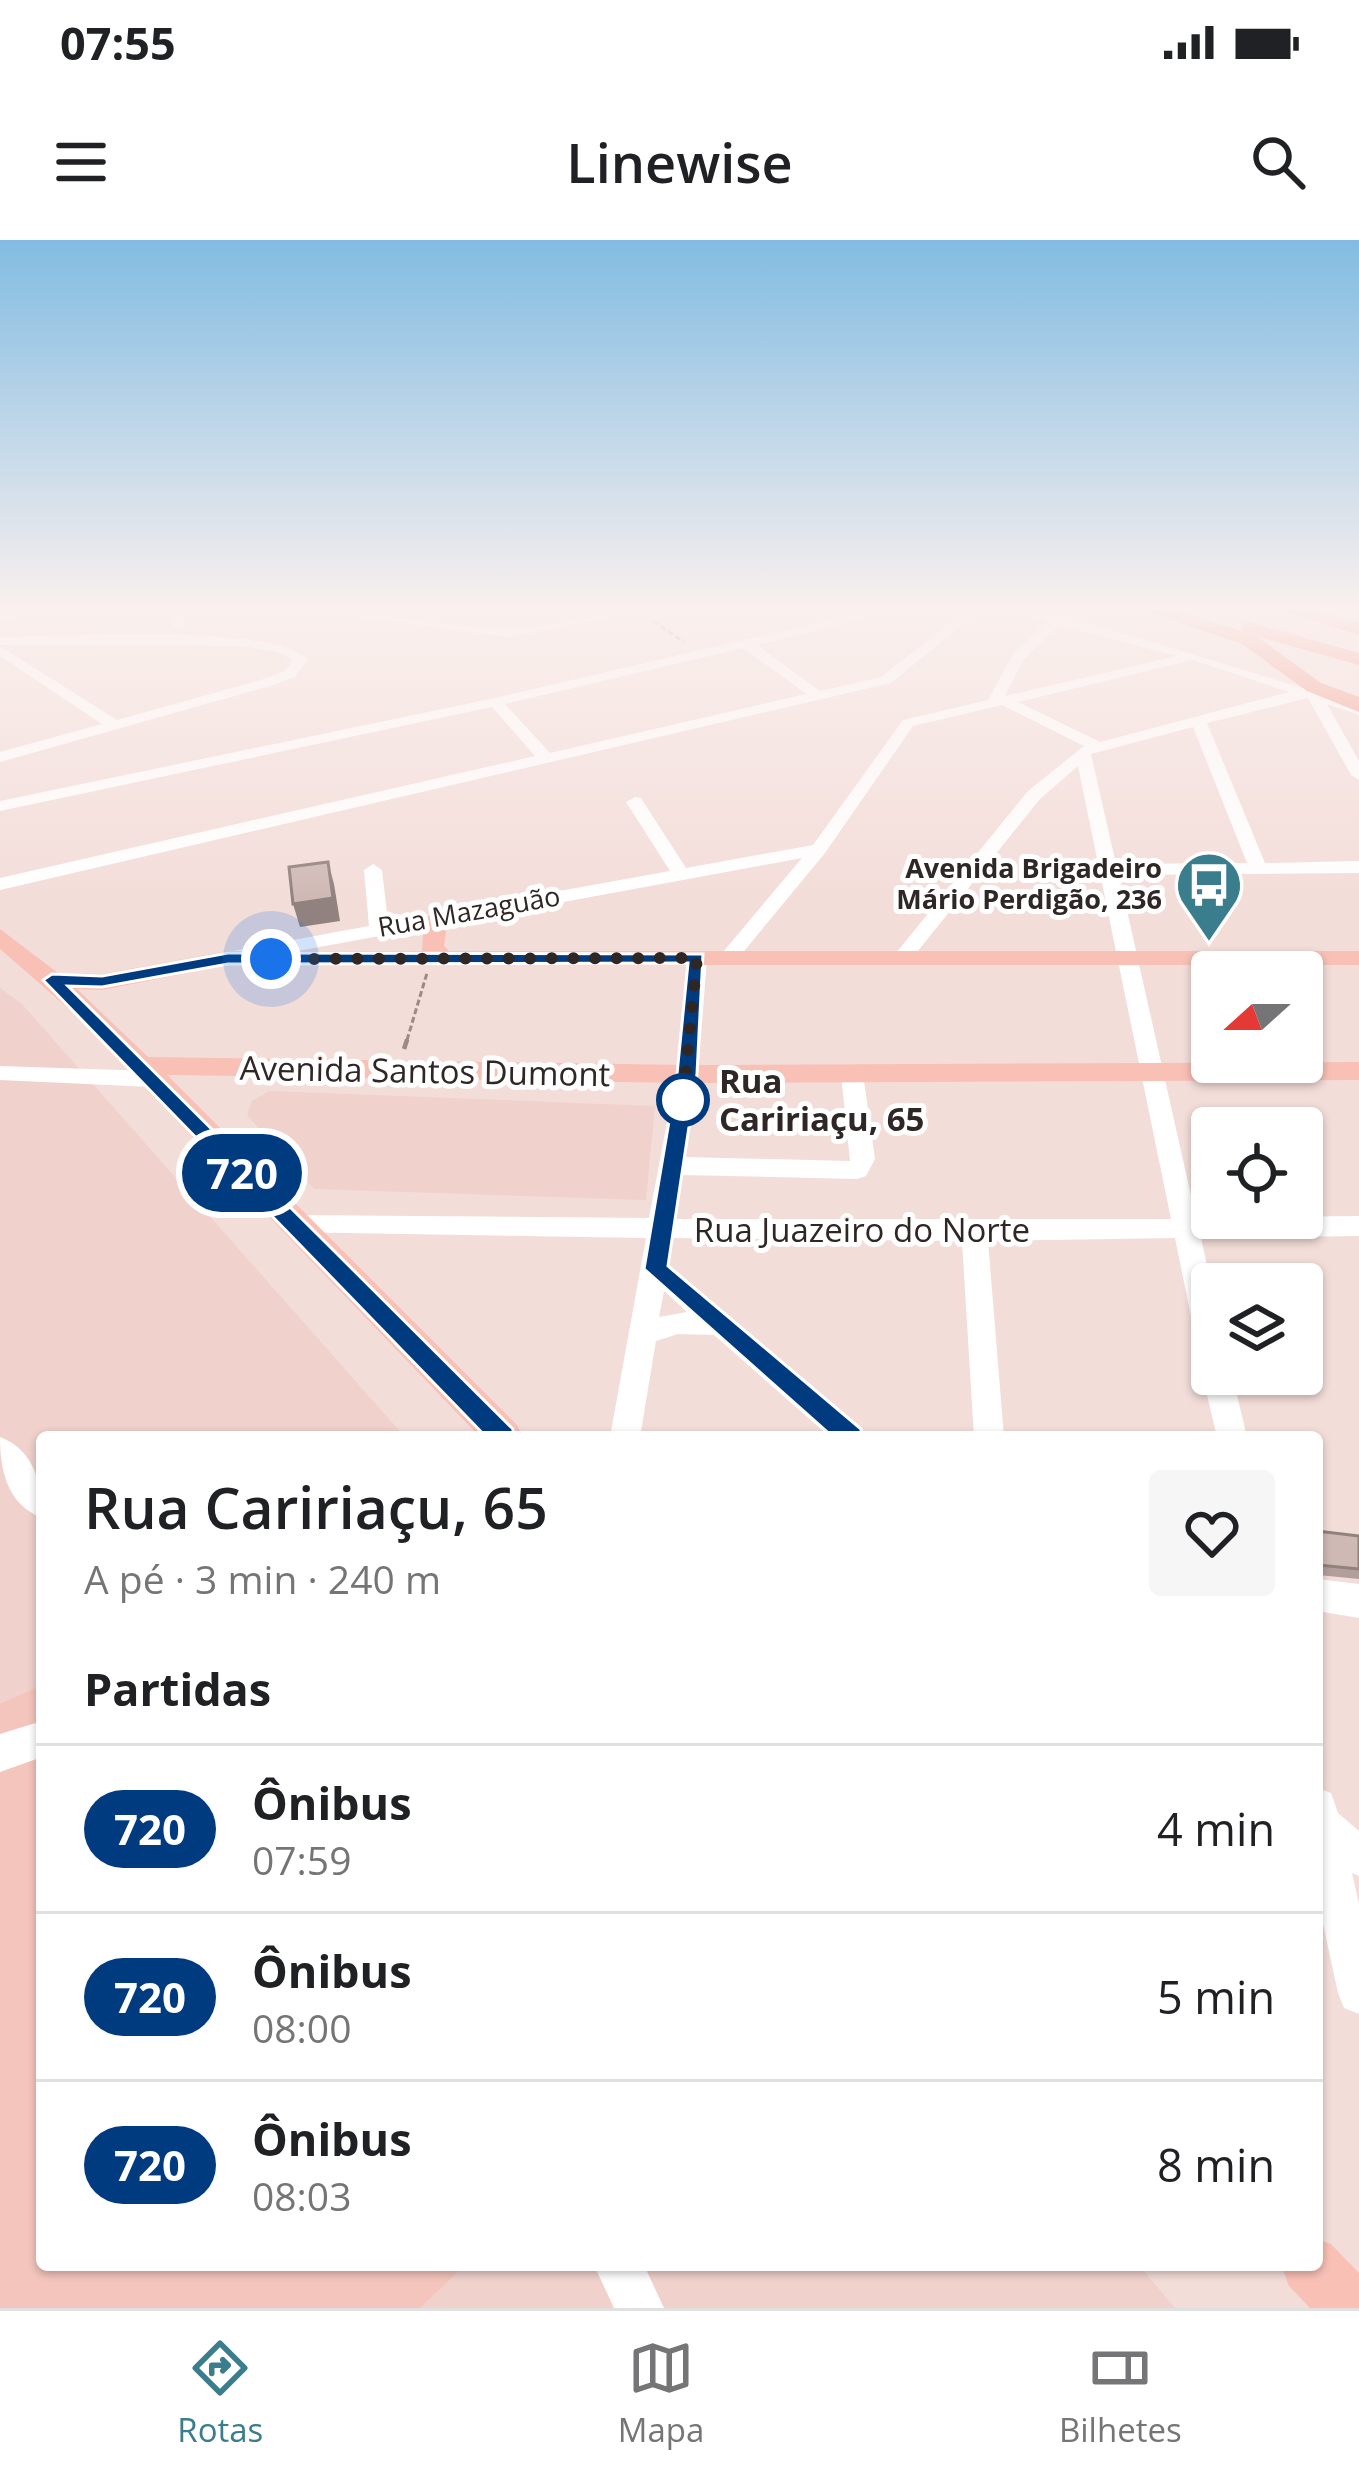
<!DOCTYPE html>
<html lang="pt">
<meta charset="utf-8">
<style>
body{margin:0;font-family:"Open Sans",sans-serif;background:#f6f6f6;color:#202124;height:100vh;display:flex;flex-direction:column;font-size:45px;white-space:nowrap}
*{box-sizing:border-box;margin:0}
p{font-size:39px;color:#757577}
.icon{flex:none;width:66px;height:66px;fill:none;stroke:currentColor;stroke-width:2;stroke-linecap:round;stroke-linejoin:round}
.map{position:relative;flex:1;overflow:hidden}
.side{position:absolute;left:36px;top:1191px;width:1287px;height:840px;display:flex;flex-direction:column;background:#fff;border-radius:12px;box-shadow:0 3px 9px #0004}
.side>*{flex:none}
.badge{padding:0 24px;border-radius:39px;font-size:42px;line-height:78px}
.needle{width:78px;rotate:249deg}
.tools{position:absolute;left:1191px;top:711px;display:grid;gap:24px}
.tools a{display:grid;place-items:center;width:132px;height:132px;border-radius:12px;background:#fff;box-shadow:0 3px 9px #0004;font-size:60px}
.you{position:absolute;width:60px;height:60px;margin:-30px;border:9px solid #fff;border-radius:50%;background:#1a73e8;box-shadow:0 0 0 18px #1a73e833}
.map>.badge{position:absolute;translate:-50% -50%;box-shadow:0 0 0 6px #fff}
h2{padding:0 48px;font-size:45px;line-height:108px}
.round{display:grid;place-items:center;flex:none;width:126px;height:126px;border-radius:12px;background:#f6f6f6}
.summary{display:flex;align-items:center;justify-content:space-between;height:204px;padding:0 48px}
h1{font-size:57px;font-weight:600;line-height:90px}
ul{padding:0;list-style:none}
li{display:flex;align-items:center;gap:36px;height:168px;padding:0 48px;border-top:3px solid #e0e0e0}
li div{flex:1}
li b{display:block;font-size:45px}
li em{font-style:normal}
li .badge{min-width:132px;font-weight:700;text-align:center}
.status{display:flex;justify-content:space-between;align-items:center;height:84px;padding:0 60px;background:#fff;direction:ltr}
.status svg{height:33px;fill:currentColor}
header{display:flex;justify-content:space-between;align-items:center;height:156px;padding:0 48px;background:#fff;font-size:54px;font-weight:600}
.dock{display:flex;justify-content:space-around;align-items:center;height:168px;border-top:3px solid #e0e0e0;background:#fff;font-size:33px;color:#757577}
.dock a{display:grid;justify-items:center;gap:6px}
.dock .current{color:#3a7d8d}
.map>svg:first-child{display:block}
</style>
<div class="status"><b>07:55</b><svg viewBox="0 0 49 12"><path d="M0 12V9h3v3zM5 12V6h3v6zM10 12V3h3v9zM15 12V0h3v12zM26 1h20v11H26zM47 4h2v5h-2z"/></svg></div>
<header><svg class="icon" aria-label="menu" viewBox="0 0 24 24"><path d="M4 6h16M4 12h16M4 18h16"/></svg>Linewise<svg class="icon" aria-label="search" viewBox="0 0 24 24"><circle cx="10" cy="10" r="6"/><path d="M15 15l6 6"/></svg></header>
<div class="map">
<svg width="1359" height="2068" viewBox="0 0 1359 2068">
<rect width="100%" height="100%" fill="#f3ddd9"/>
<path fill="#f0d1cc" d="M0,748l21,15 384,434h-363v828h1097l36,43h-1175z
M269,851l386,15 -9,94 -332,-11 -67,-74 5,-14z"/>
<path fill="#f4c5bc" d="M42,1445v580h423l-45,43h-420v-604z"/>
<g fill="none" stroke-linecap="round" stroke-linejoin="round">
<path stroke="#9b8b88" stroke-width="3" stroke-dasharray="6 3" stroke-linecap="butt" d="M653,381l31,21
M407,800l20,-67"/>
<path stroke="#9b8b88" stroke-width="4.5" stroke-dasharray="10 6" stroke-linecap="butt" d="M404,809l4,-12"/>
<path fill="#fff" fill-rule="evenodd" d="M26,368h27l-53,13v-8z
M173,368h12l-1,22 -12,-3z
M296,368c71,0 141,21 212,21 50,0 98,-21 147,-21l-145,29z
M879,368h23l-145,37 63,46 61,-14 88,-69h14l-92,75 -891,207v-12l535,-122 -43,-49 -492,104v-10l495,-103zM743,408l63,46 -256,59 -45,-49z
M1005,368l58,7 296,90v10l-32,-11 32,57v19l-8,-5 -43,-77 -101,25 58,140 94,-2v12l-240,2 77,343 163,-2v20l-158,2 11,50v75l-10,-4 -4,-8 -23,-113 -187,3 16,196h-30l-12,-196 -290,-3 -4,26 194,164 4,9h-36l-116,-102 -36,-1 -22,7 -16,96h-30l36,-199 -361,-6 -4,-7 4,-7 9,-3 355,3 27,-144 11,-116 10,-6 10,6 -9,116 -13,83 165,4 -9,-87 11,-7 11,7 12,85 -9,17 -9,3 -175,-4 -7,44h496l-93,-453 -38,33 -131,163h-14l-3,-4 136,-167 56,-45 -82,-41 -89,21 -88,127 -90,109h-14l-3,-4 84,-100 -569,105 -10,-6 10,-6 136,-25 -5,-56 9,-6 9,6 6,52 282,-51 -44,-69 9,-5 6,1 45,70 127,-23 90,-125 85,-20 25,-46 34,-33zM1059,385l118,31 -172,40 19,-37zM1193,420l96,32 -189,50 -82,-40zM1193,487l54,136 -131,1 -25,-110zM664,1051l23,21 -28,5z
M0,397c66,0 262,-15 308,22l-13,18 -21,8 -274,77v-10l102,-28 -102,-68v-10l117,74 147,-41 21,-8 8,-11 -16,-8 -34,-6 -243,-1z
M0,826l151,5 11,8 -11,8 -151,-7z
M1212,1124v10h20l15,63h-30l-15,-63z
M0,1197c35,13 42,48 42,81 -35,-14 -42,-48 -42,-81z
M1317,1339l42,5v34l-42,-7z
M42,1481v36l-42,15v-38z
M1317,1548l14,5 7,20 21,18v45l-7,-3 7,31v110l-15,-6 -6,-15 -21,-97z
M594,2025h50l20,43h-50z"/>
<path fill="#f9c0b6" fill-rule="evenodd" d="M436,671l12,7 -4,28 5,5h910v14h-1131l-126,25 -25,-1 71,68 539,8 672,-3v18l-672,3 -520,-8 350,350 6,12h-43l-403,-421 -77,-67v-20l58,44 44,1 126,-23h194l2,-33z
M1317,1999l14,5 28,29v35h-49l-21,-22 -8,-21h36z"/>
<path fill="#f59686" fill-rule="evenodd" d="M1136,368h29l77,23v-7l7,-2 110,31v12l-103,-29 65,47 38,14v15l-52,-21 -65,-47z
M1273,368h31l55,15v12z"/>
</g>
<path fill="#b29f9c" d="M1317,1291l42,5v43l-41,-4z"/>
<path fill="#91827f" d="M328,622l6,22 6,37 -40,6 -7,-23z"/>
<path fill="#cfb9b5" stroke="#91827f" stroke-width="3" d="M328,622l5,36 -40,6 -4,-37z
M1317,1291l42,5v33l-41,-4z"/>
<linearGradient id="sky" x2="0" y2="1"><stop stop-color="#82bce2"/><stop offset="0.56" stop-color="#faf0ee"/><stop offset="1" stop-color="#faf0ee" stop-opacity="0"/></linearGradient>
<rect width="1359" height="658" fill="url(#sky)"/>
<path fill="#003b80" stroke="#fff" stroke-width="3" d="M228,713l475,1 -6,120 -29,192 193,163v16h-19l-198,-176 33,-195 11,-111 -460,1 -126,23 -34,-1 445,443v16h-19l-451,-465 9,-6 50,2z"/>
<g fill="none" stroke-linecap="round" stroke-linejoin="round">
<path stroke="#2f2726" stroke-width="12" stroke-dasharray="0 21.6" d="M271,719l426,-1 -14,142"/>
</g>
<defs>
<g id="bus-pin" transform="scale(3.45)"><path d="M0 17L-7.5 6A9.5 9.5 0 1 1 7.5 6Z" fill="#3a7d8d" stroke="#fff"/><path d="M-5-6H5V4H4V6H2V4H-2V6H-4V4H-5ZM-3.5-4V0h7V-4ZM-3.5 1.2v1.5H-2V1.2ZM2 1.2v1.5H3.5V1.2Z" fill="#fff"/></g>
</defs>
<g fill-rule="evenodd">
<use href="#bus-pin" x="1209" y="645"/>
</g>
<circle fill="#fff" stroke="#003b80" stroke-width="6" cx="683" cy="860" r="24"/>
<g text-anchor="middle" stroke-width="10" stroke-linejoin="round" paint-order="stroke">
<g font-size="27" font-weight="bold" fill="#2f2726" stroke="#fff" text-anchor="end">
<text x="1162" y="638">Avenida Brigadeiro<tspan x="1162" dy="31">Mário Perdigão, 236</tspan></text>
</g>
<g font-size="27" fill="#2f2726" stroke="#fff">
<text transform="translate(469 672) rotate(-10)" y="9">Rua Mazaguão</text>
</g>
<g font-size="33" fill="#2f2726" stroke="#fff">
<text transform="translate(425 831) rotate(1)" y="12">Avenida Santos Dumont</text>
<text x="862" y="1002">Rua Juazeiro do Norte</text>
</g>
<g font-size="33" font-weight="bold" fill="#2f2726" stroke="#fff" text-anchor="start">
<text x="719" y="853">Rua<tspan x="719" dy="38">Caririaçu, 65</tspan></text>
</g>
</g>
</svg>
<div class="tools">
<a><svg class="needle" viewBox="-14 -14 28 28"><path d="M0-13l5 13h-10z" fill="#e53935"/><path d="M0 13l5-13h-10z" fill="#757577"/></svg></a>
<a><svg class="icon" aria-label="locate" viewBox="0 0 24 24"><circle cx="12" cy="12" r="6"/><path d="M12 2v4M12 18v4M2 12h4M18 12h4"/></svg></a>
<a><svg class="icon" aria-label="layers" viewBox="0 0 24 24"><path d="M12 4l9 5-9 5-9-5zM3 14l9 5 9-5"/></svg></a>
</div>
<div class="you" style="left:271px;top:719px"></div>
<b class="badge" style="left:242px;top:933px;background:#003b80;color:#fff">720</b>
<section class="side">
<div class="summary"><div><h1>Rua Caririaçu, 65</h1><p>A pé · 3 min · 240 m</p></div><a class="round"><svg class="icon" aria-label="heart" viewBox="0 0 24 24"><path d="M12 20l-8-8c-3-5 5-10 8-4 3-6 11-1 8 4z"/></svg></a></div>
<h2>Partidas</h2>
<ul>
<li><span class="badge" style="background:#003b80;color:#fff">720</span><div><b>Ônibus</b><p>07:59</p></div><em>4 min</em></li>
<li><span class="badge" style="background:#003b80;color:#fff">720</span><div><b>Ônibus</b><p>08:00</p></div><em>5 min</em></li>
<li><span class="badge" style="background:#003b80;color:#fff">720</span><div><b>Ônibus</b><p>08:03</p></div><em>8 min</em></li>
</ul>
</section>
</div>
<nav class="dock">
<a class="current"><svg class="icon" aria-label="directions" viewBox="0 0 24 24"><path d="M12 3l9 9-9 9-9-9zM9 14v-3h6M13 9l2 2-2 2"/></svg>Rotas</a>
<a><svg class="icon" aria-label="map" viewBox="0 0 24 24"><path d="M3 6l6-2 6 2 6-2v14l-6 2-6-2-6 2zM9 4v14M15 6v14"/></svg>Mapa</a>
<a><svg class="icon" aria-label="tickets" viewBox="0 0 24 24"><path d="M3 7h18v10H3zM15 7v10"/></svg>Bilhetes</a>
</nav>
